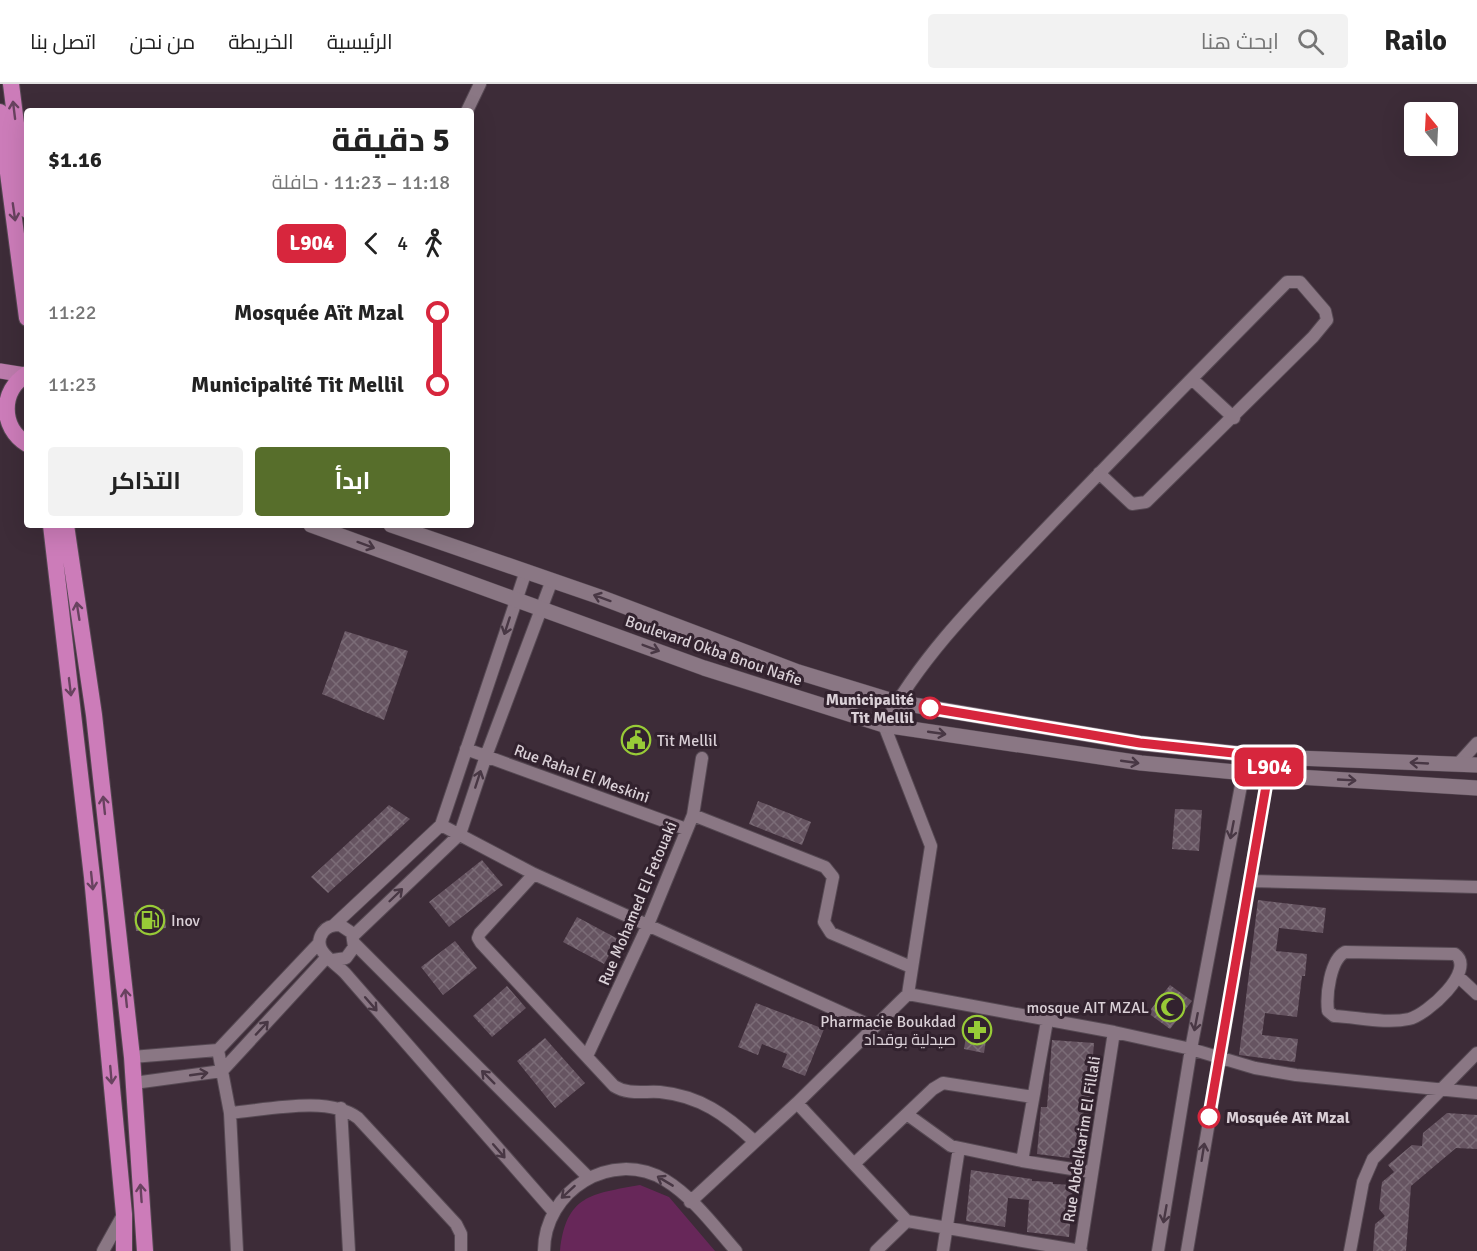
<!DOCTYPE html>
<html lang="ar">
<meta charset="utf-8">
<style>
body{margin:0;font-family:Signika,Cairo,sans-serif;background:#f2f2f2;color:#222;direction:rtl;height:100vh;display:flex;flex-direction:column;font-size:22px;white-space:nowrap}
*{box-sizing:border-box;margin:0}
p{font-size:20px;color:#767676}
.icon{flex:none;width:33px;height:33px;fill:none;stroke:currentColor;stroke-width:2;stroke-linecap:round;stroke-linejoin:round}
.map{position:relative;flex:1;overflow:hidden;direction:ltr}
.side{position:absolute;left:24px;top:24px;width:450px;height:420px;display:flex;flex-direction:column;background:#fff;border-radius:6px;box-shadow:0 6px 24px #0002;direction:rtl}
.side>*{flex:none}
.badge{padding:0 12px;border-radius:9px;font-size:21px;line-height:39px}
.needle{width:39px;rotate:342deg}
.controls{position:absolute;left:1404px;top:18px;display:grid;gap:12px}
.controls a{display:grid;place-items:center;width:54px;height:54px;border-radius:6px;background:#fff;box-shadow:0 6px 24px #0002;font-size:30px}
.map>.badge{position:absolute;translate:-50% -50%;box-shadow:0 0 0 3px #fff}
.legs{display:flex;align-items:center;gap:9px;height:66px;padding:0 24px;font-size:20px}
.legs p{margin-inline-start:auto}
.headline{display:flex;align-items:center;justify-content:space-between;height:102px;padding:0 24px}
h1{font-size:33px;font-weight:700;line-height:45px}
.primary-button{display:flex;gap:12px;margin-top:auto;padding:12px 24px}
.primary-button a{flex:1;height:69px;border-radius:6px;background:#576e2b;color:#fff;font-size:24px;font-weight:700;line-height:69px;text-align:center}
.primary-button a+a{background:#f2f2f2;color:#222}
ul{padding:0 24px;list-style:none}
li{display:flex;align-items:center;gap:21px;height:72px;font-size:22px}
li i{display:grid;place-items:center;width:9px;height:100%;margin:0 8px;background:currentColor}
li i::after{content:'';width:15px;height:15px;margin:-8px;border:4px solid;border-radius:50%;background:#fff}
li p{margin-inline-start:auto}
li:first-child i{background:linear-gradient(#0000 50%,currentColor 0)}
li:last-child i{background:linear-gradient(currentColor 50%,#0000 0)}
header{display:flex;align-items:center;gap:36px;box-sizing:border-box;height:84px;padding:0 30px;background:#fff;border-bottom:2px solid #e0e0e0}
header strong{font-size:28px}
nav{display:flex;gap:33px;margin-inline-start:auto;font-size:21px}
.search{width:420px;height:54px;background:#f2f2f2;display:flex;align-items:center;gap:15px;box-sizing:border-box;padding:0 21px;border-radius:6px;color:#767676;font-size:22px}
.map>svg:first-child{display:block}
</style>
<header>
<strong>Railo</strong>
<div class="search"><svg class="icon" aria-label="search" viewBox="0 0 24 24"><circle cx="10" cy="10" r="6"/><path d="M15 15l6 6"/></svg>ابحث هنا</div>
<nav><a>الرئيسية</a><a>الخريطة</a><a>من نحن</a><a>اتصل بنا</a></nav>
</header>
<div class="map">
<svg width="1477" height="1167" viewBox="0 0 1477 1167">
<defs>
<pattern id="building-cross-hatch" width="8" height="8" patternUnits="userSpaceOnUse" patternTransform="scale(1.5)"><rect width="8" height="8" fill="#665461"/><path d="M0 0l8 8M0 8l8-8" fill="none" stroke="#7b6c77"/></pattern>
</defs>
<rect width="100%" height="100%" fill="#3d2c38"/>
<path fill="#672759" d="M640,1101l29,12 46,54h-155c6,-56 31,-57 80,-66z"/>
<path fill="url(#building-cross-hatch)" d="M345,547l63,20 -24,69 -62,-26z
M758,717l53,21 -9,23 -53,-21z
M389,721l21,14 -82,74 -17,-16z
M1175,725l27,1 -3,41 -27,-2z
M482,776l21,25 -54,42 -20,-25z
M1258,816l68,8 -3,25 -44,-5 -3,23 31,3 -2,22h-3l-5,41 -32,-4 -3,22 36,4 -3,23 -56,-7z
M164,825l2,19 -30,3 -2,-19z
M577,833l41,22 -14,25 -41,-22z
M455,857l22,27 -34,27 -22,-28z
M1170,901l22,16 -22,28 -22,-16z
M507,902l19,22 -34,29 -19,-21z
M756,919l68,26 -19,47 -23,-9 5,-13 -25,-10 -4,11 -20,-8z
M968,940l20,3 -4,26 -20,-4z
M545,954l40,45 -30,25 -38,-47z
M1052,956l42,3 -9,117 -48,-6 4,-47h6z
M1447,1029l30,2v34l-21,-1 -45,38 -5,65h-33l2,-27 10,-8 -6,-7 3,-27 12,-10 -6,-7 24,-20 10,1 1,-13z
M971,1086l61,9v2l21,1v2l20,1 -4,52 -42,-5 2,-32 -21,-2 -3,29 -39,-6z"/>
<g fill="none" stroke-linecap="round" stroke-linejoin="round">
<g stroke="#564953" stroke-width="14">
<path id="minor" d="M467,27l13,-27
M1192,295l42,39
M466,665l220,80
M1458,680l19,-21
M693,731l132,52 8,10 -9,45 7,11 80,34
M441,741l93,49 340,153
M534,790l-54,59 -2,5 3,5 133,143c14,9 30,5 46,6 40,4 66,23 94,49
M1251,797l226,6
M334,841l107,-100 85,-254
M353,852l107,-102 26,-78 66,-176
M354,859l235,235
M1345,868l110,2c22,16 -28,61 -46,65 -23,5 -52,-2 -75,-3l-6,-5c-2,-16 2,-51 17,-59z
M333,876l13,-2 8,-11 -2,-14 -12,-8c-7,0 -13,1 -17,7 -13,18 12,30 22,41l208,238
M1462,896l15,14
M908,910l206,38 77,17 64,19 41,7 181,18
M218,966l12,63 7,138
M587,972l60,-129 46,-112 9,-57
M132,973l86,-7 101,-107
M134,999l88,-12 105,-114
M797,1019l110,118
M341,1024l8,143
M230,1029c36,-3 99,-18 128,5l98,106 5,10v17
M908,1031l43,31 71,15 69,11
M1022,1077l25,-140
M854,1080l79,-75 10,-6 90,14
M690,1118l107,-99 111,-109 23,-148 -47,-121c39,-72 99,-130 155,-189 82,-86 165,-170 248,-254h13l25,29 2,9 -14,17 -167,165 -14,2 -33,-31
M907,1137l174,30
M103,1167l20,-36
M544,1167c0,-60 67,-103 121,-71 28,17 50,47 71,71
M876,1167l31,-30
M943,1167l16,-103
M1080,1167l34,-219
M1158,1167l33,-202 56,-295
M1187,1167l84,-494
M1350,1167l13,-69 10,-23 104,-106"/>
</g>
<g stroke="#564953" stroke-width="16">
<path id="secondary" d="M311,441l393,143 180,57 257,38 126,12 210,13
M391,441l209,72 198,75 98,30 243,41 132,14 206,8"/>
</g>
<g stroke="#564953" stroke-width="16">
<path id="primary" d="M0,287l25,4"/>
</g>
<g stroke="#564953" stroke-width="18">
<path id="trunk" d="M11,0l16,126
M0,28l27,206
M27,290c-27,17 -27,53 0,70
M51,441l41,352 32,337v37
M66,441l28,190 38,342 13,194"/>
</g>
<use href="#minor" stroke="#8a7784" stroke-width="12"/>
<use href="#secondary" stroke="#8a7784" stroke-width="15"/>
<use href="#primary" stroke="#bc7bac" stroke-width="15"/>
<use href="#trunk" stroke="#cc7cb9" stroke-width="16"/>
</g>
<defs><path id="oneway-shaft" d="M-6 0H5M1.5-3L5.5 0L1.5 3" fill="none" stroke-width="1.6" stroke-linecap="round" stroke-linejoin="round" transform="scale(1.5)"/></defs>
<g stroke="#68425f">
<use href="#oneway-shaft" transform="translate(14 26) rotate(-97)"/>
<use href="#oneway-shaft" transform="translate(14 128) rotate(82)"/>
<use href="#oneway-shaft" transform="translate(78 527) rotate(-99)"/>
<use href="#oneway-shaft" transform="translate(70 603) rotate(83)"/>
<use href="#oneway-shaft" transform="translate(104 721) rotate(-96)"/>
<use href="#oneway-shaft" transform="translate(92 797) rotate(84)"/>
<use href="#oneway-shaft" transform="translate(126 914) rotate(-96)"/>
<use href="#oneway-shaft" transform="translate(111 991) rotate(85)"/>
<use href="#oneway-shaft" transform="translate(141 1109) rotate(-94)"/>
</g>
<g stroke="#483744">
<use href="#oneway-shaft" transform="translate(366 461) rotate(20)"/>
<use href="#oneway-shaft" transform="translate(602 514) rotate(-160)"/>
<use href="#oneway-shaft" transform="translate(507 542) rotate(108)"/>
<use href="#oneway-shaft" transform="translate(651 564) rotate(21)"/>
<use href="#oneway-shaft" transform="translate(937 649) rotate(8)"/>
<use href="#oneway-shaft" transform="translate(1130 678) rotate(8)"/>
<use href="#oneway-shaft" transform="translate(1419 679) rotate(-177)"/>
<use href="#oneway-shaft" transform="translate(478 695) rotate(-72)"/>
<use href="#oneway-shaft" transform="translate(1347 696) rotate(3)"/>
<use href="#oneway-shaft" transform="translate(1232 746) rotate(101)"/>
<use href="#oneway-shaft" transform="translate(396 811) rotate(-44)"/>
<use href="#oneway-shaft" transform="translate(371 920) rotate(49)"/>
<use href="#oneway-shaft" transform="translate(1196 938) rotate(101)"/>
<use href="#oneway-shaft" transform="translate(262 944) rotate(-47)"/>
<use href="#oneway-shaft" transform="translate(199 990) rotate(-8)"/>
<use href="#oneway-shaft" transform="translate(488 993) rotate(-135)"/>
<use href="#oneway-shaft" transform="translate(499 1067) rotate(49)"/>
<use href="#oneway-shaft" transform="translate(1203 1068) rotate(-81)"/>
<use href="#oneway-shaft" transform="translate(665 1097) rotate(-149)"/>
<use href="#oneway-shaft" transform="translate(568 1108) rotate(138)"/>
<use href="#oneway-shaft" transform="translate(1165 1130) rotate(100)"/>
</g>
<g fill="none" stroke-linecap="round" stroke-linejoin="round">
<g stroke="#fff" stroke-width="14">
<path id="line-1" d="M930,624l210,35 131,14 -62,360"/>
</g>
<use href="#line-1" stroke="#d7263d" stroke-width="9"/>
</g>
<defs>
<g id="civic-ring" transform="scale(1.5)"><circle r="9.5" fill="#32222e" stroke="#98cb37" stroke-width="1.5"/><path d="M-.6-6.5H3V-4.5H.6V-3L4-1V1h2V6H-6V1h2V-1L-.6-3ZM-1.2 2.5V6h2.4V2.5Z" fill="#98cb37"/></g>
<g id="fuel-ring" transform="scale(1.5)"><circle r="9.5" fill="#32222e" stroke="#98cb37" stroke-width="1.5"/><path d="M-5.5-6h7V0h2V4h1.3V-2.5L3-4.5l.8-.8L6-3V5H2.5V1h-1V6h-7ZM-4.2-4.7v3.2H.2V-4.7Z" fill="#98cb37"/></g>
<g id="mosque-ring" transform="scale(1.5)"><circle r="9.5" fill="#32222e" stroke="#98cb37" stroke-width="1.5"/><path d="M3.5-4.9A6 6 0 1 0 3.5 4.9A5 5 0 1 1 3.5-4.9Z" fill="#98cb37"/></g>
<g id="pharmacy-ring" transform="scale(1.5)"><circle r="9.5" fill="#32222e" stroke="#98cb37" stroke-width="1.5"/><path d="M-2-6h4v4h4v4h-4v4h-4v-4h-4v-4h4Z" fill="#98cb37"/></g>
</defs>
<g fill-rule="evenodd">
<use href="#civic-ring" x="636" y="656"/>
<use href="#fuel-ring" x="150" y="836"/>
<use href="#mosque-ring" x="1170" y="923"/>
<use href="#pharmacy-ring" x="977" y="946"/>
</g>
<g fill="#fff" stroke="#d7263d" stroke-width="3">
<circle cx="930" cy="624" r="10"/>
<circle cx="1209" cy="1033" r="10"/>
</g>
<g text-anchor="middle" stroke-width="6" stroke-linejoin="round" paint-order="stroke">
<g font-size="16" fill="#dad0d7" stroke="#32222e">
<text transform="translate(714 566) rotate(19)" y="6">Boulevard Okba Bnou Nafie</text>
<text transform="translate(582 689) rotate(20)" y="6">Rue Rahal El Meskini</text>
<text transform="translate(637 819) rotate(-67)" y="6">Rue Mohamed El Fetouaki</text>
<text transform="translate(1081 1055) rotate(-81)" y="6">Rue Abdelkarim El Fillali</text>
</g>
<g font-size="16" font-weight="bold" fill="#dad0d7" stroke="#32222e" text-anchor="end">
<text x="914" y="621">Municipalité<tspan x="914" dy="18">Tit Mellil</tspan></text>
<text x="1226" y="1039" text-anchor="start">Mosquée Aït Mzal</text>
</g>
<g font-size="16" fill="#dad0d7" stroke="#32222e" text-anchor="start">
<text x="657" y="662">Tit Mellil</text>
<text x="171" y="842">Inov</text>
<text x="1149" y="929" text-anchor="end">mosque AIT MZAL</text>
<text x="956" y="943" text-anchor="end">Pharmacie Boukdad<tspan x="956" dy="18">صيدلية بوقداد</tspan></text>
</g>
</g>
</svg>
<div class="controls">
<a><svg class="needle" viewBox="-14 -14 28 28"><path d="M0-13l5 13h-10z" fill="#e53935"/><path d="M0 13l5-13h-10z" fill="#767676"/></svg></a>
</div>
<b class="badge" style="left:1269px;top:683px;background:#d7263d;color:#fff">L904</b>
<section class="side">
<div class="headline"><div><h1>5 دقيقة</h1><p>11:18 – 11:23 · حافلة</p></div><b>$1.16</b></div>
<div class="legs"><svg class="icon" aria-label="walk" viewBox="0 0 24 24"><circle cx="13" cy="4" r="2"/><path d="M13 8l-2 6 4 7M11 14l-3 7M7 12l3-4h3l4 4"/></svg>4<svg class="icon" aria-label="back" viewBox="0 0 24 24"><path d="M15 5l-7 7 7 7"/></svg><b class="badge" style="background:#d7263d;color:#fff">L904</b></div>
<ul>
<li><i style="color:#d7263d"></i><b>Mosquée Aït Mzal</b><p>11:22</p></li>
<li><i style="color:#d7263d"></i><b>Municipalité Tit Mellil</b><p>11:23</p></li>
</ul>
<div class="primary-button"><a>ابدأ</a><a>التذاكر</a></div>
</section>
</div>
